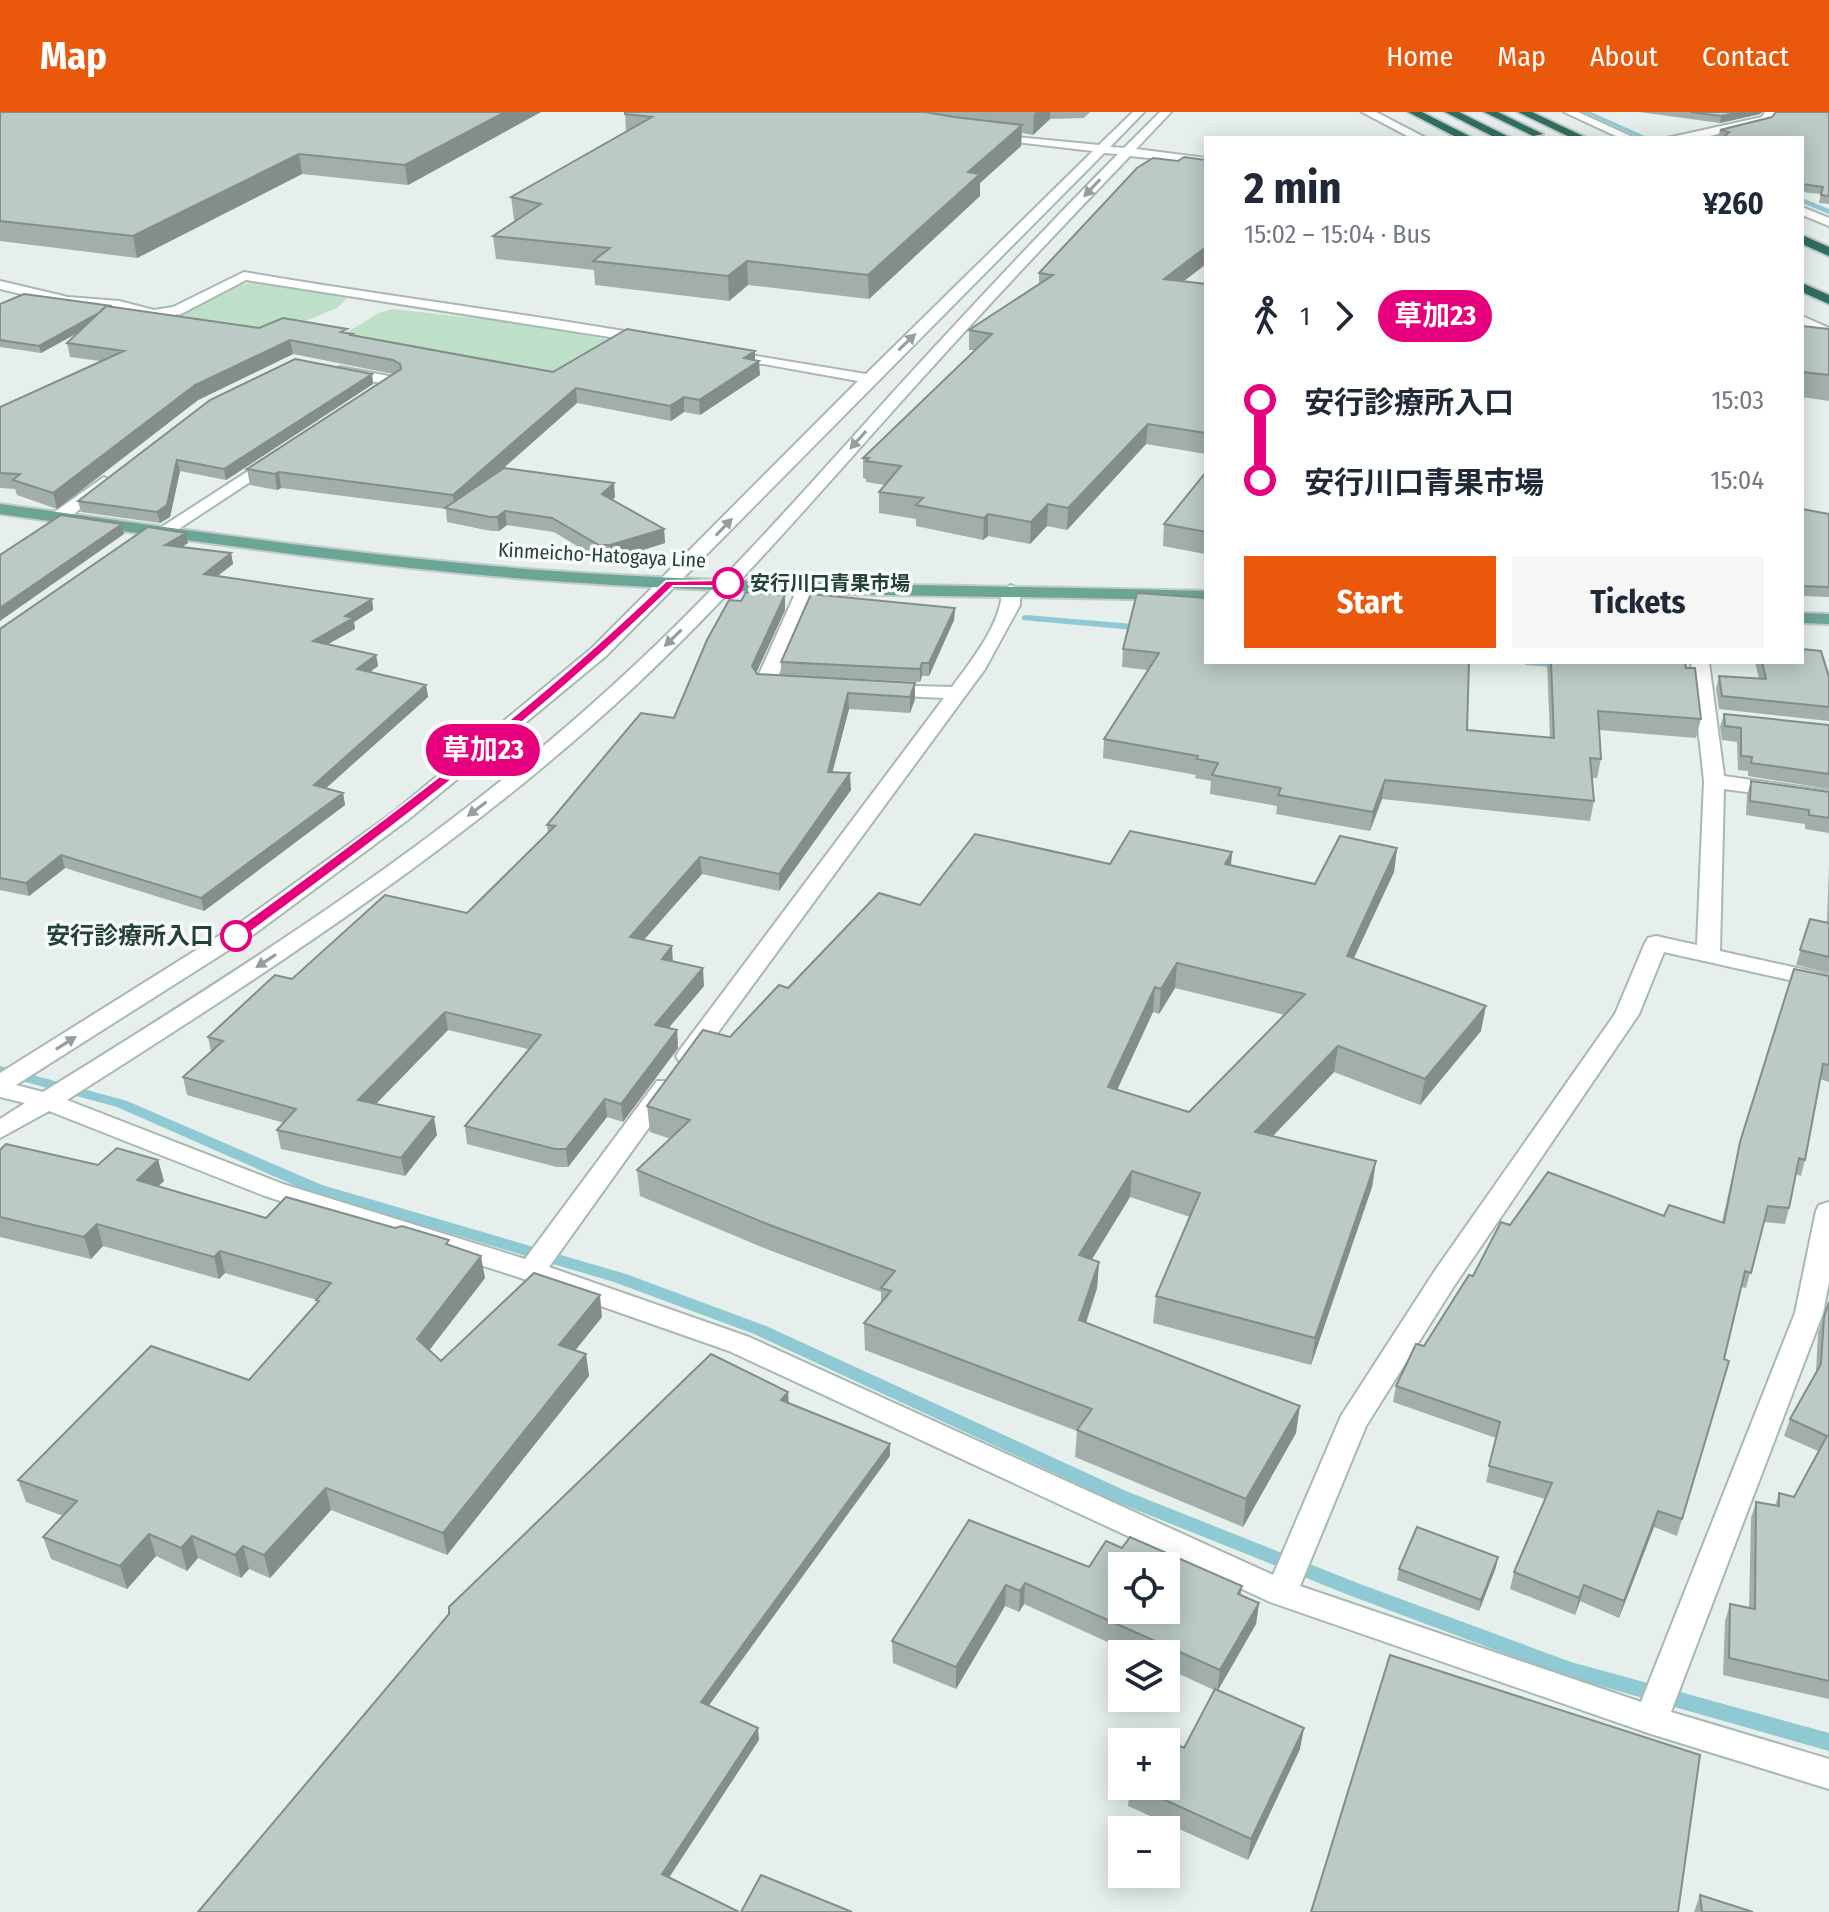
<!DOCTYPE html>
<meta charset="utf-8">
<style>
body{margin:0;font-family:"Fira Sans Condensed","Noto Sans JP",sans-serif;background:#f6f6f7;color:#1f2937;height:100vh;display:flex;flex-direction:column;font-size:30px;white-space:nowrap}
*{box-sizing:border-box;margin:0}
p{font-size:26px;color:#747a83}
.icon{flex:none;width:44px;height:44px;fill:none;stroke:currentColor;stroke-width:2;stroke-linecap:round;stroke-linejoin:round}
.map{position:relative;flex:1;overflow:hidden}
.sheet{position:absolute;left:1204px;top:24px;width:600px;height:528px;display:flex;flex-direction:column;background:#fff;border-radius:0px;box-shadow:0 4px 20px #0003}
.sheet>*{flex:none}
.badge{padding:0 16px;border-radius:26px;font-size:28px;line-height:52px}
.controls{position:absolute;left:1108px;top:1440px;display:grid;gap:16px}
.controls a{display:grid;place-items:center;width:72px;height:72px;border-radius:0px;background:#fff;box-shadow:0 4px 20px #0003;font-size:40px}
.map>.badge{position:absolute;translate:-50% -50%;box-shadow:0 0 0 4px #fff}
.legs{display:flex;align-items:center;gap:12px;height:88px;padding:0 40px;font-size:26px}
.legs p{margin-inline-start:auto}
.summary{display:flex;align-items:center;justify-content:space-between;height:136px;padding:0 40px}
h1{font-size:44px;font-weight:700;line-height:60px}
.action{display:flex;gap:16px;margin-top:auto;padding:16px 40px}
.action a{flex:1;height:92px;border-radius:0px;background:#ea580c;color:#fff;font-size:32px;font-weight:700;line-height:92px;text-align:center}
.action a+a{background:#f6f6f7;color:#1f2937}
ul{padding:0 40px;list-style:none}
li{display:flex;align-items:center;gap:28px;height:80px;font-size:30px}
li i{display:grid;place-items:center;width:12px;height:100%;margin:0 10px;background:currentColor}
li i::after{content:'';width:20px;height:20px;margin:-10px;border:6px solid;border-radius:50%;background:#fff}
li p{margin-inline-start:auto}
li:first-child i{background:linear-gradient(#0000 50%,currentColor 0)}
li:last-child i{background:linear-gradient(currentColor 50%,#0000 0)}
header{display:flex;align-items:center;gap:48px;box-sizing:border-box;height:112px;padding:0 40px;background:#ea580c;color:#fff}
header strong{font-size:38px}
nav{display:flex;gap:44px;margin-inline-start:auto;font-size:28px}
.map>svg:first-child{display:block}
</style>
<header>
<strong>Map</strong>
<nav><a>Home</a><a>Map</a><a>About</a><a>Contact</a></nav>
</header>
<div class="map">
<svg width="1829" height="1800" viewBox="0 0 1829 1800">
<rect width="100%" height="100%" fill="#e6efeb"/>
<path fill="#bfe0c8" d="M255,170l92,16 -10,10 -56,23 -120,-11c32,-10 61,-33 94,-38z
M393,197l150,17 71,15 -37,59 -233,-66 35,-21z"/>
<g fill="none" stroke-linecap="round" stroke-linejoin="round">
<path fill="#8ec9d4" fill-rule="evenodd" d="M1583,0h8l58,26h-8z
M1802,86l27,11v5l-27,-11z
M1026,503l119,10 5,3 -5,3 -123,-11v-4z
M1520,550h46l5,3 -6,3 -39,-3z
M0,954l127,35 195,84 304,89 140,52 360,165 234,93 211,78 258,71v18l-267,-76 -216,-81 -232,-93 -360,-167 -140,-52 -302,-89 -195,-86 -117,-32z"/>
<g stroke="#a8b8b2" stroke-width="4">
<path id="minor" d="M1133,0h11l-34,35 14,1 36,-36h11l-35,37 70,9v6l-76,-8c-78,81 -155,163 -230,247 -86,96 -171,195 -265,283 -172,161 -370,288 -568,414l216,84 242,75 132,-178h18l4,5 -4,5 -126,176 200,70 524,238 68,-159 93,-144 181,-258 30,-71 3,-5 8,-2 41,9 7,-164 -13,-119h18l15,114 105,15v12l-105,-14 -4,162 109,24v14l-165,-37 -25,62 -185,272 -88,140 -66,160 341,116 154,-389 21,-102 3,-6 10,-3v80l-6,31 -152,399 158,47v30l-178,-55 -381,-132 -541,-251 -208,-73 -256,-82 -216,-85 -49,27v-19l25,-16 -25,-6v-24l241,-151 154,-111 197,-163 266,-267 -134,-24 -5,-1v-6l147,24 227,-223 -103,-12 -6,-3 2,-2 113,11zM1104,41l14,1c-76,77 -150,156 -223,236 -88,98 -176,198 -273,287 -175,162 -377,290 -579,415l-27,-7 241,-153 152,-113 197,-163z
M1362,0h14l50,26h-15z
M1564,0h14l57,26h-15z
M1765,0h10l-5,9 -64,16 -39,1 95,-21z
M1802,95l27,11v8l-27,-11z
M244,160c134,23 270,40 404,63l7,4 -7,4 -402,-63 -65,34 -27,4 -35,-9 -52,-4 -67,-16v-8l68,16 51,4 35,9 19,-3z
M1802,204l27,12v9l-27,-12z
M340,255l54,10 7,4 -24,15 -7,-4 11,-9 -46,-9 -2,-3z
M276,341l8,5 -2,3 -111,73 -6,1 -8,-5z
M104,365l8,5 -2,3 -45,36h-12l-2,-4 2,-4z
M808,468l9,5 -40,93 17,2 3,4 -10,6 -29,-3 -3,-4 44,-98z
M1011,473l9,5v15l-35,64 -288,392h-18l-3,-5 3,-5 265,-353 -60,-3 -10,-6 3,-4 75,2c19,-26 50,-64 50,-97z"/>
</g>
<g stroke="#c2cac8" stroke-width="4">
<path id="major" d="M0,392c189,26 377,55 568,68 212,14 425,13 638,19v10c-213,-6 -426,-4 -638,-19 -191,-13 -379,-42 -568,-68z
M1802,501l27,1v10l-27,-1z"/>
</g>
<g stroke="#c2cac8" stroke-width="4">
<path id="highway" d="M1408,0h14l51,26h-15z
M1445,0h14l52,26h-15z
M1484,0h14l45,22 -10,2z
M1518,0h14l55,26h-15z
M1802,123l27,12v9l-27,-12z
M1802,171l27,12v9l-27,-12z"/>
</g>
<use href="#minor" fill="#fff" fill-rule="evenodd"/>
<use href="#major" fill="#6aa596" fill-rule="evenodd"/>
<use href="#highway" fill="#2f6f62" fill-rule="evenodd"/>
</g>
<path fill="#a1aea9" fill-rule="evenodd" d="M0,0h541l-133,73 -106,-11 -165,84 -137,-17z
M625,0h465l-6,6 -34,1 -17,16 -11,-2 -1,13 -41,37v13l-111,103 -121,-14 -19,16 -134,-16 -1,-15 -98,-11 -3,-23 23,-16h-2l-3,-23 115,-66z
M1639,0h123l-2,2 -40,9z
M1829,0v92l-10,-1 2,-9 -19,-2v-54l-84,-1 2,-7 52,-13z
M1206,48v104l-23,18 23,2v170l-60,-10 -79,86 -20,-4 -17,18 -42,-8 -5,4 -67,-14v-7l-37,-6v-21l6,-7 -19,-3v-3l-3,-1v-20l112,-108h-6v-20l70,-45v-12l139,-112z
M0,192l112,3 147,21 89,5 5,1 1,2 199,36 202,-21v9l5,15 -60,40 -16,-3 -13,9 -94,-18 -79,70 117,24 -3,3 52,29 1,14 -54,17h-11l-46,-28 -47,-7 -8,6h-8l-44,-9 -1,-13 -165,-21 -4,2 -27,-5 -3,-16 146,-95 -100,-20 -95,46 -141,109 -40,-14 -2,-6 -15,-1v-81l100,-46 -30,-4 -3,-14 12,-11 -38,21 -41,-6z
M1802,214l27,3v72l-27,-4z
M372,262l1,10 -147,96 -46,-9 -10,46 -10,6 -79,-11 -3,-11z
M1206,360v80l-1,2 -42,-8 1,-22z
M1802,397l27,5v83l-27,-1z
M188,431l-6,4 49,6 2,11 -16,12 155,23 1,11 -19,12 1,7 -27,15 48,11 2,11 -8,6 56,13 2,12 -102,91 17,5 2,12 -141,106 -139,-43 -36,28 -29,-6v-261z
M1137,481l330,137 83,8 -3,-76h138l16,57 -5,19 -97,-8 2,29 -4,19h-5l2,23 -4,20 -208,-22 -12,32 -94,-17 1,-8 -67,-12 1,-13 -16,-3 1,-3 -93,-17 1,-19 44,-69 -26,-3 1,-18z
M785,483v15l-29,63 1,1 158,9v16l-5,14 -61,-4 -17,64 19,17 -72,101 -77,-17 -58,66 29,21 31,25 -36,42 9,2 1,18 -55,74 -16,-5 -39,50h-11l-90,-23 -2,-18 63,-77 -80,-19 -72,74 61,31 -32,41 -124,-27 -4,-19 7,-7 -97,-28 -4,-18 28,-26 -3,-14 84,-58 175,-66 81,-80 -1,-8 127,-107 67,-117z
M955,496l-1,12 -25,56h-7l-2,6 -139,-7v-13z
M1755,550h47l27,15v44l-110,-12 -3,-20 3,-13 40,3z
M1724,602l105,11v64l-81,-13v-5l-10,-1 -1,-28 -15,-2 -2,-13z
M1751,669l78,11v41l-24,-4v-5l-59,-9 1,-20z
M1397,736l-3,24 -40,86 127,73 -61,74 -86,-33 -61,64 103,25 -4,26 -61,178 -158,-42 3,-27 34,-79 -60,-20 -38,62 7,3 -2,26 -11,35 210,110 -53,94 -168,-70 2,-26 -212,-81 -1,-27 17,-20v-11l-112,-42 -129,-54 -3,-26 34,-31 -21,-7 -3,-26 141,-118 132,-83 190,-41 122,-12 -1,13 84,19zM1175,876l110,27 -96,97 -72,-23 36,-77 6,2z
M1829,754v107l-33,-8 14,-46 17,3z
M1829,864v106l-9,-3 -15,81 -4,16 -5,-2 -7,34 -4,16 -21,-2 -18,66 -5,-1 -17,72 5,2 -52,175 -23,-9 -35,91 -39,-17 -5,14 -65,-26 4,-17 31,-73 -59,-17 10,-44 -103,-36 3,-16 114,-161 154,-9 58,6 18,-80z
M0,1038l98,15 60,-5 6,21 -6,5 108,32 184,28 35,32 -56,72 12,11 161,-44 -27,33 11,4 3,22 -142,179 -116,-45 -61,68 -21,-9 -8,9 -43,-20 -11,13 -31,-15 -29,33 -76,-30 -8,-22 20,-21 -37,-14 -8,-22 231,-100 68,-76v-4l-92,-27 -6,6 -116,-33 -12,13 -91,-22z
M1829,1190v397l-106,-24 2,-54 5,-17 19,4 2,-90 5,-16 19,4 4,-13 15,4 24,-46 -34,-15 6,-17 26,-47 2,-39z
M969,1408l120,47 33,-19 120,38 -1,9 18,8 -3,21 -38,66 82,59 -52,111 -120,-54 2,-20h36l18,-38 30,-58 -48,-22v-14h-32l-110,-50 -5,8 -14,-6 -49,83 -63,-26 -1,-22z
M1496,1455l-17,44 -82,-31 2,-11z
M1700,1783l53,17h-59z"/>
<path fill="#838d89" d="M505,0h36l-133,73 -3,-20z
M1036,0h14v7l-17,16 1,-21z
M1741,0h21l-2,2 -40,9 1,-7z
M1022,13l-1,21 -41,37v13l-111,103 -1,-24 100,-103z
M299,42l3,20 -165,84 -4,-22z
M1206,135v17l-44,34 2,-19z
M747,149l1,24 -19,16 -1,-25z
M112,194l2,7 -73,40 -2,-7z
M290,228l3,14 -95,46 -141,109 -4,-16 142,-108z
M755,239v12l4,-2 1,14 -60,40 -1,-15 45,-42z
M372,262l1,10 -147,96 -2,-11z
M576,276l1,15 -122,108 -2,-16z
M684,285v15l-13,9 -1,-15z
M1148,312l-2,20 -79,86 1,-22z
M177,348l3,11 -10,46 -10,6 -3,-11z
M279,360l2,16 -4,2 -2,-16z
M614,371l1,14 -11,11 -2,-14z
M1048,392l-1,22 -17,18 1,-22z
M505,399l2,14 -8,6 -2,-14z
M988,402v22l-5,4 1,-22z
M122,412l2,10 -124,87v-13z
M664,417l1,14 -54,17 -1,-15z
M186,421l2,10 -20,13 -3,-11z
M231,441l2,11 -27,21 -2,-11z
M785,483v15l-33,72v-16z
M372,487l1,11 -19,12 1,7 -41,23 -1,-11 32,-25z
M955,496l-1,12 -25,56v-13z
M376,543l2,11 -19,14 -2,-11z
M922,551v13l-2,6v-13z
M915,571v16l-5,14v-16z
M426,573l2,12 -112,100 -2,-12z
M848,581l1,16 -21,80v-17z
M850,661l1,17 -72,101v-17z
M1385,668l-3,19 -12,32 3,-19z
M343,681l2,12 -141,106 -3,-13z
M1397,736l-3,24 -51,109 4,-25z
M1232,740l-2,24 -5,-12z
M61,743l4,13 -36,28 -3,-13z
M700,745l2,17 -71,80 -1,-17z
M672,834l1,18 -11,-5z
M1177,851l-2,25 -16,26 2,-25z
M703,856l1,18 -48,57 -1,-18z
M1155,875l-2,25 -46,100 1,-25z
M1486,894l-5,25 -61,74 5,-26z
M445,900l3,18 -86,88 -4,-18z
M677,918l1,18 -55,74 -2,-18z
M1338,934l-4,26 -82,86 3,-26z
M605,987l2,18 -39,50 -2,-18z
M434,1005l3,18 -32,41 -4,-18z
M158,1048l6,21 -22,20 -5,-21z
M1376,1049l-4,26 -61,178 4,-27z
M1132,1059l-2,26 -52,85 1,-27z
M97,1112l6,22 -12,13 -7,-22z
M220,1139l5,22 -6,6 -5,-22z
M481,1144l4,22 -64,83 -4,-22z
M1099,1150l-2,26 -19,59 1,-27z
M600,1183l2,22 -40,50 -3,-22z
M586,1242l3,22 -142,179 -4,-22z
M788,1280l1,13 -8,-5z
M1300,1294l-4,27 -53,94 3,-28z
M890,1332v12l-188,259 -1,-13z
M326,1376l5,22 -61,68 -6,-23z
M1658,1399l-4,16 -35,91 5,-17z
M149,1422l7,22 -29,33 -7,-23z
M192,1424l6,22 -11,13 -6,-23z
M243,1434l6,23 -8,9 -6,-23z
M1498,1445l-2,10 -17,44 2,-11z
M1025,1471l-1,21 -5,8 1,-21z
M1006,1473l-1,21 -49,83v-22z
M1584,1473l-4,16 -5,14 4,-17z
M1259,1491l-3,21 -39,68 3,-22z
M758,1616l1,12 -96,147 -1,-13z
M1304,1616l-4,21 -52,111 3,-21z"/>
<path fill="#bbcac4" stroke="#838d89" stroke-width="2" fill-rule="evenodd" d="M0,0h505l-100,53 -106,-11 -166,82 -133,-15z
M625,0h300l29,5 68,8 -54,47 12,2 -112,101 -121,-14 -19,15 -135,-15 17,-13 -117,-12 48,-32 -30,-7 141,-80 -27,-3z
M1690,0h51l-20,4z
M1776,0h53v84l-8,-1 2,-8 -21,-3v-46h-79l6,-6 -9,-2 52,-13z
M1184,45l22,3v87l-42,32 42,5v149l-58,-9 -80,84 -20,-4 -17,18 -43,-8 -4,4 -68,-13 7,-7 -44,-6 22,-26 -35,-5 3,-3h-6l129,-124 -23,-4 84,-55 -14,-2 98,-105 16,-10 25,3z
M24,182l88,12h-6l-7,7 -60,33 -39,-6v-36z
M106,194l153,22 24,-10 64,11 -6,3 12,2 -2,1 202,37 74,-43 128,22 -11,7 15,3 -60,39 -15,-3 -14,9 -94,-18 -123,107 -174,-23 -4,2 -28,-5 154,-100 -1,-5 -7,-4 -103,-20 -95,45 -142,108 -40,-13 7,-6 -20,-1v-66l124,-56 -57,-8z
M1802,214l27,3v46l-27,-3z
M295,247l77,15 -148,95 -47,-9 -10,45 -10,7 -79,-11 132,-101z
M504,356l110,15 -12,11 62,35 -54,16h-11l-47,-27 -47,-7 -8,6h-7l-45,-9z
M1206,360v60l-42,-8z
M1802,397l27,5v73l-27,-1z
M61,403l61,9 -122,84v-53z
M148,415l38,6 -21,12 66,8 -27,21 168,25 -27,17 8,2 -40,23 63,14 -19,14 69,16 -112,100 29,8 -142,105 -140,-43 -35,28 -26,-5v-249z
M746,480l39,3 -33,71 5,8 158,9 -5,14 -62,-4 -20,79 22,1 -71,101 -79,-17 -70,80 42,9 -10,13 41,9 -48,57 22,5 -56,74 -16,-5 -39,50h-11l-90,-23 76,-91 -96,-23 -87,88 76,17 -33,41 -124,-28 19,-21 -113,-32 40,-36 -15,-4 67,-62 17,4 93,-84 82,18 88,-87 -8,-1 94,-112 33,5 33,-78 22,-40 12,1z
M1137,481l69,5v64h263l-2,68 87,8 -3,-76h134l1,6h9l6,51 -103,-8 3,48 -11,-1 4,43 -209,-21 -12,32 -95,-17 3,-7 -69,-13 6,-12 -21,-4 1,-3 -94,-17 55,-86 -36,-4z
M811,482l144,14 -26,55h-7l-2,6 -139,-7z
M1802,537l19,2 8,26v30l-107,-11 -3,-20 47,3 -4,-17h40z
M1724,602l105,11v49l-78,-11 1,-6 -11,-1v-28l-16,-2z
M1751,669l78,11v26l-20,-3v-5l-59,-9z
M1130,719l102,21 -7,12 90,20 25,-48 57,12 -50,108 139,50 -61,73 -87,-33 -83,86 121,29 -61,177 -159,-42 44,-103 -68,-22 -53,84 20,7 -20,58 221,86 -54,93 -169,-69 15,-21 -228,-86 27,-32 -10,-3 14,-17 -128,-47 -130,-54 53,-50 -43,-14 56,-76 27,7 49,-52 9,3 91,-95 41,12 55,-71 135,30zM1177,851l128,31 -116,118 -81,-25 47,-100 6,2z
M1810,807l19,4v34l-29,-7z
M1794,857l35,7v89l-6,-1 -18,96 -6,-2 -10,50 -21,-2 -17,67 -6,-2 -21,88 5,2 -47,158 -24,-8 -34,90 -40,-16 -5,13 -65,-26 38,-89 -63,-17 11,-44 -104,-36 20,-42 8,2 45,-71 4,1 28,-54 9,3 38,-53 116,44 5,-11 55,18 16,-81z
M6,1032l92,21 19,-17 41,12 -21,20 129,38 20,-21 109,31 7,-2 47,14 -3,4 35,12 -64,83 24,22 93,-88 66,22 -41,50 27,9 -143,179 -117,-45 -62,67 -21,-9 -8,9 -43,-19 -11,12 -32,-14 -29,32 -77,-29 34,-36 -59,-21 133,-134 98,34 70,-79 -3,-1 15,-17 -111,-32 -6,6 -117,-33 -13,13 -84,-20v-67z
M1829,1190v379l-100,-23 1,-54 25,5 1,-107 23,4v-13l15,4 33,-61 -37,-17 31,-55 3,-47z
M711,1242l77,38 -7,8 109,44 -189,258 57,26 -96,146 77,38h-541l251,-298v-7z
M969,1408l120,47 17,-26 16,7 8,-11 112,49 -4,8 21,9 -39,67 -195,-87 -5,8 -14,-6 -50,82 -64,-26zM1122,1454h44v44h-44z
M1417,1415l81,30 -17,43 -82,-31z
M1390,1543l310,100 -22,157h-367z
M1215,1577l89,39 -53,111 -117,-53h32v-44h-13l3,-7 28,13z
M761,1763l91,37h-111z
M1700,1783l53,17h-51z"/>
<defs><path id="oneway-solid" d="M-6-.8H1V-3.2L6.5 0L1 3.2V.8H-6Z" transform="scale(2)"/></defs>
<g fill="#92a09c">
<use href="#oneway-solid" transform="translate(1092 76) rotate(133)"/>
<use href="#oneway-solid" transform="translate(907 230) rotate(-44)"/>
<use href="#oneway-solid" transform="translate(858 328) rotate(132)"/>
<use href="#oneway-solid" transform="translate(724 415) rotate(-46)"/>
<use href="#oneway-solid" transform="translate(673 526) rotate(136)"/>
<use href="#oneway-solid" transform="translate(477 697) rotate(143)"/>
<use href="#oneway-solid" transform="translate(266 849) rotate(147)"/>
<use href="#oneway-solid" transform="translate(66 931) rotate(-32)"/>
</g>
<path fill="#e6007e" stroke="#fff" stroke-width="2" d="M728,468l6,3 -2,3h-59c-134,131 -281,243 -432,353h-11v-6c152,-110 301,-222 436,-352z"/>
<g fill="#fff" stroke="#e6007e" stroke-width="4">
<circle cx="728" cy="471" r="14"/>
<circle cx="236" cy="824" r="14"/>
</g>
<g text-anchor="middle" stroke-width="7" stroke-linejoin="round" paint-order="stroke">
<g font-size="20" fill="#24423a" stroke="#f7fbf9">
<text transform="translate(602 443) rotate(3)" y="7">Kinmeicho-Hatogaya Line</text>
</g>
<g font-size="20" font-weight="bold" fill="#24423a" stroke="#f7fbf9" text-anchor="start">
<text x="750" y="478">安行川口青果市場</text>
</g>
<g font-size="24" font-weight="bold" fill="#24423a" stroke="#f7fbf9" text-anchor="end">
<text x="214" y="832">安行診療所入口</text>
</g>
</g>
</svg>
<div class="controls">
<a><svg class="icon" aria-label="locate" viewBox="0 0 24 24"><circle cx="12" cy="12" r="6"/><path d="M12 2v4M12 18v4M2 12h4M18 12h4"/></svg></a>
<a><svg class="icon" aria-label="layers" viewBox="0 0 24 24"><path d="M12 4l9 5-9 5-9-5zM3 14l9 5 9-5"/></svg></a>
<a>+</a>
<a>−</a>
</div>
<b class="badge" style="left:483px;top:638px;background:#e6007e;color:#fff">草加23</b>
<section class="sheet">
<div class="summary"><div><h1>2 min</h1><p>15:02 – 15:04 · Bus</p></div><b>¥260</b></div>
<div class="legs"><svg class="icon" aria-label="walk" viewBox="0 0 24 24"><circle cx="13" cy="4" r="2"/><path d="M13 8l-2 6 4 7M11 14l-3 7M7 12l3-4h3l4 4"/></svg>1<svg class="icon" aria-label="forward" viewBox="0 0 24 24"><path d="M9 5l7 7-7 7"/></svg><b class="badge" style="background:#e6007e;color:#fff">草加23</b></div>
<ul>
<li><i style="color:#e6007e"></i><b>安行診療所入口</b><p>15:03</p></li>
<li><i style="color:#e6007e"></i><b>安行川口青果市場</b><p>15:04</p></li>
</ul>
<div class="action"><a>Start</a><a>Tickets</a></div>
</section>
</div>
